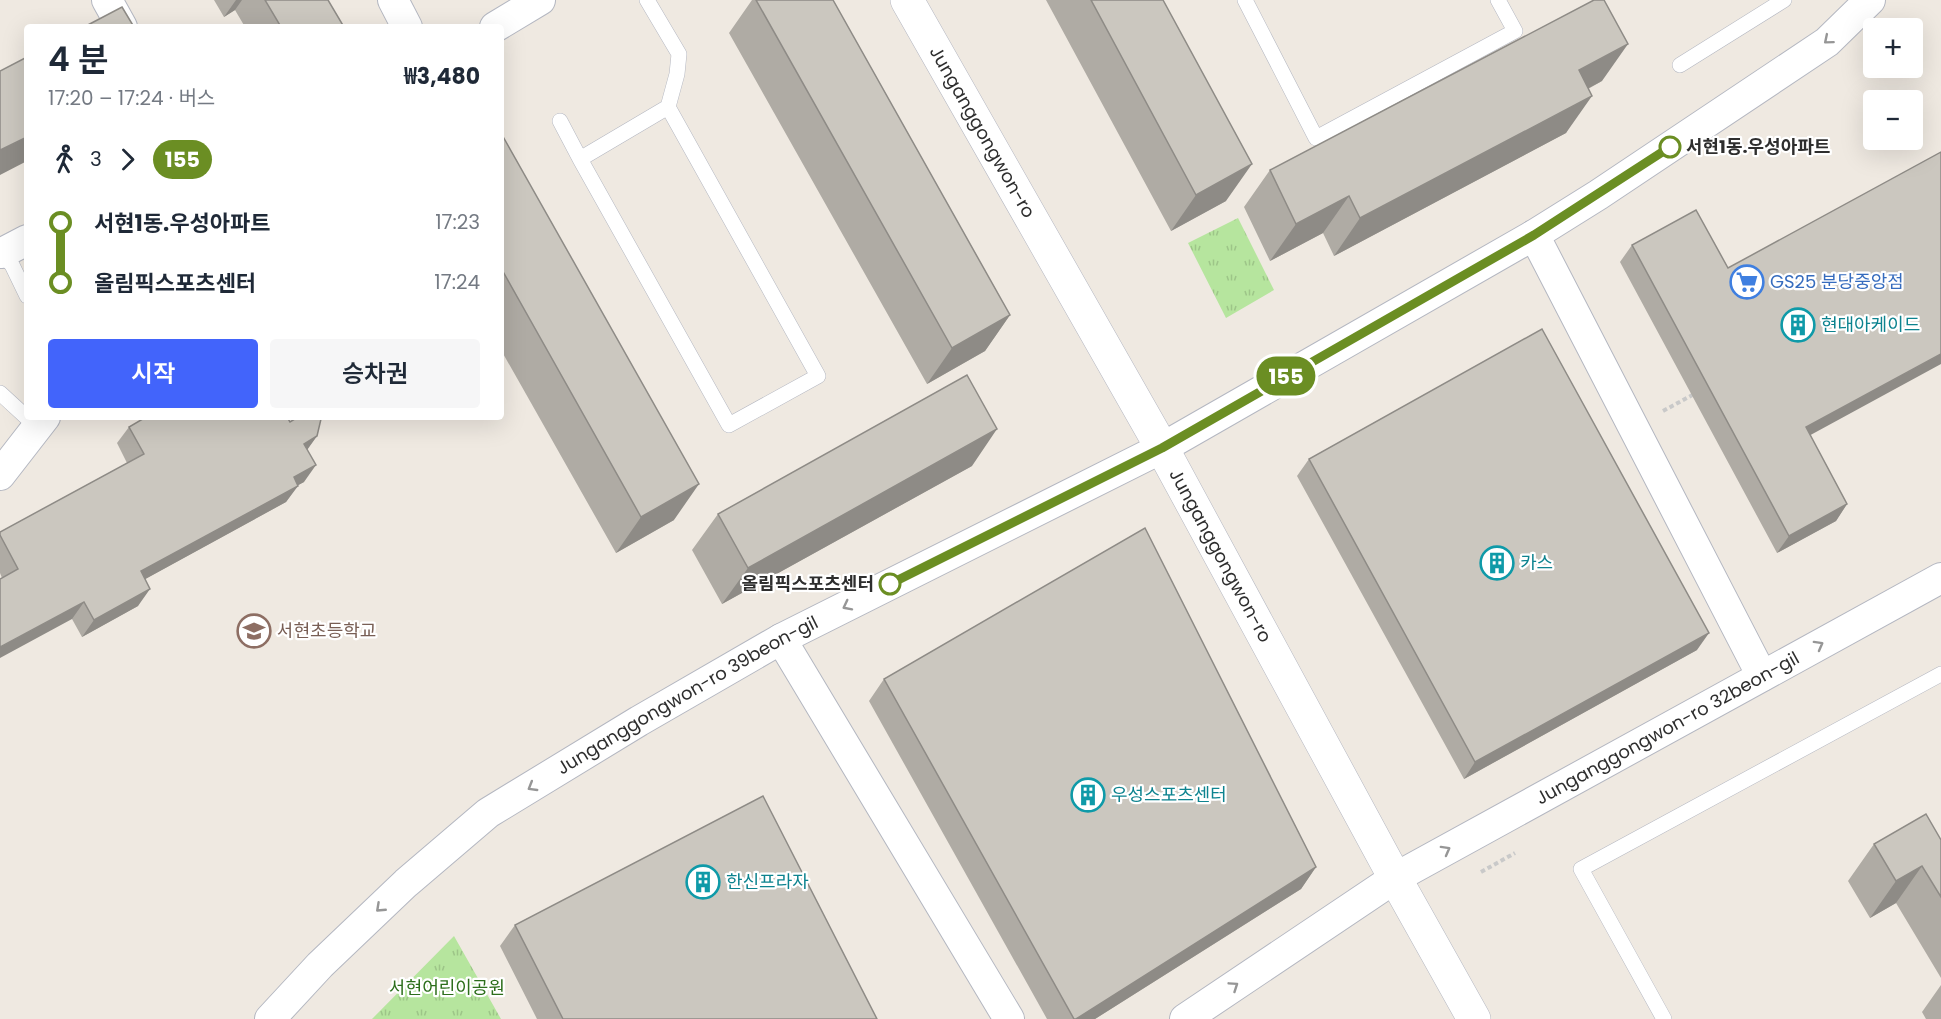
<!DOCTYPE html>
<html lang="ko">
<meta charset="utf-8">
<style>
body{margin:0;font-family:Poppins,"Noto Sans KR",sans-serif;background:#f6f6f7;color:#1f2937;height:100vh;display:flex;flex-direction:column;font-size:22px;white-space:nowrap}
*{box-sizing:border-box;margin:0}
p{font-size:20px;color:#747a83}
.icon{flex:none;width:33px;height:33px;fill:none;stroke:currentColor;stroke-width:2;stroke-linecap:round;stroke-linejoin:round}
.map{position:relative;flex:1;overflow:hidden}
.sheet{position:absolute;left:24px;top:24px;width:480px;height:396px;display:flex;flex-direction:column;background:#fff;border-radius:6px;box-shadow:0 6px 24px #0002}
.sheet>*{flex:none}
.badge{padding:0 12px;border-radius:20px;font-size:21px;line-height:39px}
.controls{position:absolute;left:1863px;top:18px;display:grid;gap:12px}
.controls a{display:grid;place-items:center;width:60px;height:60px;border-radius:6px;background:#fff;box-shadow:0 6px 24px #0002;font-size:30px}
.map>.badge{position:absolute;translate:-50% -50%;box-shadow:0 0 0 3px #fff}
.legs{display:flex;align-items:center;gap:9px;height:66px;padding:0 24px;font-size:20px}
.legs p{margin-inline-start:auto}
.head{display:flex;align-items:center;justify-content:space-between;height:102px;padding:0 24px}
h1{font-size:33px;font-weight:600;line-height:45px}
.primary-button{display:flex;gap:12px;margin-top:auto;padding:12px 24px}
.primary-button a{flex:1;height:69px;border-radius:6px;background:#4264fb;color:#fff;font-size:24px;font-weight:600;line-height:69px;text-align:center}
.primary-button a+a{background:#f6f6f7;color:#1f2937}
ul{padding:0 24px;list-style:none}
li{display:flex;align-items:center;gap:21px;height:60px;font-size:22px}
li i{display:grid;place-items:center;width:9px;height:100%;margin:0 8px;background:currentColor}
li i::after{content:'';width:15px;height:15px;margin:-8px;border:4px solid;border-radius:50%;background:#fff}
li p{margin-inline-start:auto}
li:first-child i{background:linear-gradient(#0000 50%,currentColor 0)}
li:last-child i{background:linear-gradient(currentColor 50%,#0000 0)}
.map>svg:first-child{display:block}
</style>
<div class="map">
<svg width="1941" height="1019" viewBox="0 0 1941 1019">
<defs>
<pattern id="park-tufts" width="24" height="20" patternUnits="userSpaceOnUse" patternTransform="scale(1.5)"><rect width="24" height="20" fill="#b6e59e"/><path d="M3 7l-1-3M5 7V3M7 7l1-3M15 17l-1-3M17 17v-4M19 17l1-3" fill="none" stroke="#9dc588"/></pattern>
</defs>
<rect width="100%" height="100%" fill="#efe9e1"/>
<path fill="url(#park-tufts)" d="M1238,218l36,72 -48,28 -38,-75z
M454,936l47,83h-129z"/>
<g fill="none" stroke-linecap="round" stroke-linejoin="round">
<g stroke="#b4b7c1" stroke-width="16">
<path id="lane" d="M647,0l32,54 -2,20 -9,33 -88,52 149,266 89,-49 -150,-269
M1245,0l71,138 199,-107 -17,-31
M1680,65l104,-65
M560,121l20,38
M0,252l12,13 15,31
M0,393l37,34
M1664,1019l-83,-150 360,-195"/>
</g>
<g stroke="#b4b7c1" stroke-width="32">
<g id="street">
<path d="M107,0l15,27"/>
<path d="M393,0l14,27"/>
<path d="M495,27l45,-27"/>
<path d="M1534,235l228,441"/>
<path d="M2,253l25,-13"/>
<path d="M0,475l45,-58"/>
<path d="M781,639l228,380"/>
<path id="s1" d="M270,1019l50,-54 86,-82 82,-70 151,-92 142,-82 381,-191 372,-213 64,-40 229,-153 43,-42"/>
<path id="s2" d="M1185,1019l210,-141 546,-300"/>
</g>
</g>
<g stroke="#b4b7c1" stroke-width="34">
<g id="secondary">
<path id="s3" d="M907,0l255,448 233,430 79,141"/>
</g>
</g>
<path stroke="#c9c9c9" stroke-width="4" stroke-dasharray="4.5 3" stroke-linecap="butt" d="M1663,411l33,-18
M1481,872l34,-19"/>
<use href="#lane" stroke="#fff" stroke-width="15"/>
<use href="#street" stroke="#fff" stroke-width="30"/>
<use href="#secondary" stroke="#fff" stroke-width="33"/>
</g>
<path fill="#afaba4" d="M214,0h114l16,27h-99l-10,-17 -11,7z
M752,0h81l177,315 -25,36 -58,33 -198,-351z
M1046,0h117l63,201 -55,30z
M1602,81l-14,8 -22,44 -232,123 -11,-23 -53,28 -26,-54 26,-37z
M501,133l173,387 -58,33 -115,-203z
M1632,245l178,190 37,69 -11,17 -59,32 -157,-291z
M290,422l27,14 -10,13 -3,33 -6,3 -12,17 -141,77 -7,27 -56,31 -10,-18 -70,-41 -2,-5v-41l127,-69 -10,-20 12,-16z
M1309,459l388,191 -233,129 -167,-303z
M972,466l-250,138 -30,-54 26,-36z
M884,679l432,188 -15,22 -206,130h-48l-178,-318z
M1941,840v138l-45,-75 -26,15 -22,-37 26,-37z
M515,925l362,94h-340l-37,-73z
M1941,985v34h-15l-4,-7z"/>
<path fill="#8e8b86" d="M236,0h6l-7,10 -11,7z
M1628,44l-26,37 -49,26 26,-37z
M1592,96l-26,37 -232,123 26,-38z
M27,137v24l-27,14v-25z
M1252,164l-26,37 -55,30 25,-36z
M1349,196l-26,37 -53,28 26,-37z
M1010,315l-25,36 -58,33 25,-36z
M1941,354v10l-147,80 12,-17z
M997,429l-25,37 -250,138 26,-36z
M317,436l-12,17 -1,-9z
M316,465l-12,17 -22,12 12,-17z
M699,484l-25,36 -58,33 25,-36z
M298,486l-12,16 -157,86 12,-17z
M1847,504l-11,17 -59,32 12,-17z
M150,589l-12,17 -56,31 12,-17z
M84,602l-12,17 -72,39v-11z
M1709,633l-12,17 -233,129 11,-17z
M1922,866l-26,37 -26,15 26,-37z
M1316,867l-15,22 -206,130h-19z"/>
<path fill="#cbc7bf" stroke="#8e8b86" stroke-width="1.5" d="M265,0h63l16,27h-63z
M756,0h77l177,315 -58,33z
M1091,0h72l89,164 -56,31z
M1594,0h10l24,44 -49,26 13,26 -232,122 -11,-22 -53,28 -26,-54z
M122,7l12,20h-50z
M27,57v80l-27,13v-79z
M501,133l198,351 -58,33 -140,-249z
M1941,152v202l-135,73 41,77 -58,32 -157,-291 64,-35 32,58z
M1542,329l167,304 -234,129 -166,-303z
M967,375l30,54 -249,139 -30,-54z
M146,417h141l3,5 8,-5h16l7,2 -4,17 -13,8 12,21 -22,12 4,9 -157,85 9,18 -56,31 -10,-18 -84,45v-68l18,-10 -18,-34v-3l144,-78 -15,-27z
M1145,528l171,339 -240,152h-2l-190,-340z
M763,796l114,223h-314l-48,-94z
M1926,814l15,26v57l-19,-31 -26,15 -22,-37z"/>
<defs><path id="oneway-chevron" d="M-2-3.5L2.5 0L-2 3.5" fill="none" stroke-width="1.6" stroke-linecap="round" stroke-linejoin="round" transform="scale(1.5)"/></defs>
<g stroke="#969696">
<use href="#oneway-chevron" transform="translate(1828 40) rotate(140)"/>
<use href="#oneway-chevron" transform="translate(847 606) rotate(153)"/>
<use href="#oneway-chevron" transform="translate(1819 645) rotate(-29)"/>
<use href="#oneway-chevron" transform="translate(532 787) rotate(149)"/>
<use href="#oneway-chevron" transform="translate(1446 850) rotate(-29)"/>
<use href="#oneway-chevron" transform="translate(380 908) rotate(137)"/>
<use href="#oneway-chevron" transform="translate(1234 986) rotate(-34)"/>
</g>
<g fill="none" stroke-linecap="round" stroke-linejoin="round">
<g stroke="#fff" stroke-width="14">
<path id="line-1" d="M890,584l272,-136 372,-213 136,-88"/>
</g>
<use href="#line-1" stroke="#6b8e23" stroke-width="9"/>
</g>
<defs>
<g id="supermarket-ring" transform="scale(1.725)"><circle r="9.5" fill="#fff" stroke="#3f7fe0" stroke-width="1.5"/><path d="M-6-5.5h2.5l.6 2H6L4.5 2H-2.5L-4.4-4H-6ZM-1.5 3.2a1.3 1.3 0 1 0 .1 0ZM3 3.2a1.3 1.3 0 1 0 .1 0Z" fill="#3f7fe0"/></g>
<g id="building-ring" transform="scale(1.725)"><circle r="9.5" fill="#fff" stroke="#0f9aa8" stroke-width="1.5"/><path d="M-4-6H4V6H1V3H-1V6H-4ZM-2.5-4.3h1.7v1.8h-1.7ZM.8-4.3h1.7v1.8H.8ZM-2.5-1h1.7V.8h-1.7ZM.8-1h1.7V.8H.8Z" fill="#0f9aa8"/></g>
<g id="school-ring" transform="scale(1.725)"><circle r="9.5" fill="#fff" stroke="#8d6e63" stroke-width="1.5"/><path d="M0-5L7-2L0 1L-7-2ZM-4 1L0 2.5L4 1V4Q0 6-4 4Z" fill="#8d6e63"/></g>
</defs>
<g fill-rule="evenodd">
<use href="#supermarket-ring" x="1747" y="282"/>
<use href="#building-ring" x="1798" y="325"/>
<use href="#building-ring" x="1497" y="563"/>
<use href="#school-ring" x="254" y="631"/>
<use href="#building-ring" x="1088" y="795"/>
<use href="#building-ring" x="703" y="882"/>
</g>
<g fill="#fff" stroke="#6b8e23" stroke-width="3">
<circle cx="1670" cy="147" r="10"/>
<circle cx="890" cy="584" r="10"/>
</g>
<g text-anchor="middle" stroke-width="4.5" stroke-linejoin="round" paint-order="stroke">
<g font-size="18" fill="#2e2e2e" stroke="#fff">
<text dy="6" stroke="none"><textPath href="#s3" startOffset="152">Junganggongwon-ro</textPath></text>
<text dy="6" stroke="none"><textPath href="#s3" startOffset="638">Junganggongwon-ro</textPath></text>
<text dy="6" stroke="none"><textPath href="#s1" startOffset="532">Junganggongwon-ro 39beon-gil</textPath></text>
<text dy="6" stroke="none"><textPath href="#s2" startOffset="564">Junganggongwon-ro 32beon-gil</textPath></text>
</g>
<g font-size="18" font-weight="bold" fill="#2e2e2e" stroke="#fff" text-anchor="start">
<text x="1686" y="153">서현1동.우성아파트</text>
<text x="874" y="590" text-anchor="end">올림픽스포츠센터</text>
</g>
<g font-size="18" fill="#366cbe" stroke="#fff" text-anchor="start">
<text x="1770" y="288">GS25 분당중앙점</text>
</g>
<g font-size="18" fill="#0d838f" stroke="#fff" text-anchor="start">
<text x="1821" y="331">현대아케이드</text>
<text x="1520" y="569">카스</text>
<text x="1111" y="801">우성스포츠센터</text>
<text x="726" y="888">한신프라자</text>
</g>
<g font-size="18" fill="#785e54" stroke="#fff" text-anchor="start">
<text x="277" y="637">서현초등학교</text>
</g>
<g font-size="18" fill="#2c6e1b" stroke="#fff">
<text x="447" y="994">서현어린이공원</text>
</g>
</g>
</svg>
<div class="controls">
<a>+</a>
<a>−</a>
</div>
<b class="badge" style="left:1286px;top:376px;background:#6b8e23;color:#fff">155</b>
<section class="sheet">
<div class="head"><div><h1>4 분</h1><p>17:20 – 17:24 · 버스</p></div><b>₩3,480</b></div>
<div class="legs"><svg class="icon" aria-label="walk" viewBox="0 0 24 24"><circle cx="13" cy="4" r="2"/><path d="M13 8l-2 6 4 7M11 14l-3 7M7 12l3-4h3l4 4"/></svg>3<svg class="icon" aria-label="forward" viewBox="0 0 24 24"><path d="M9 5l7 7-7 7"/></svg><b class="badge" style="background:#6b8e23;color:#fff">155</b></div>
<ul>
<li><i style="color:#6b8e23"></i><b>서현1동.우성아파트</b><p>17:23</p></li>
<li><i style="color:#6b8e23"></i><b>올림픽스포츠센터</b><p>17:24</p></li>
</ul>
<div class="primary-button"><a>시작</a><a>승차권</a></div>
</section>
</div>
